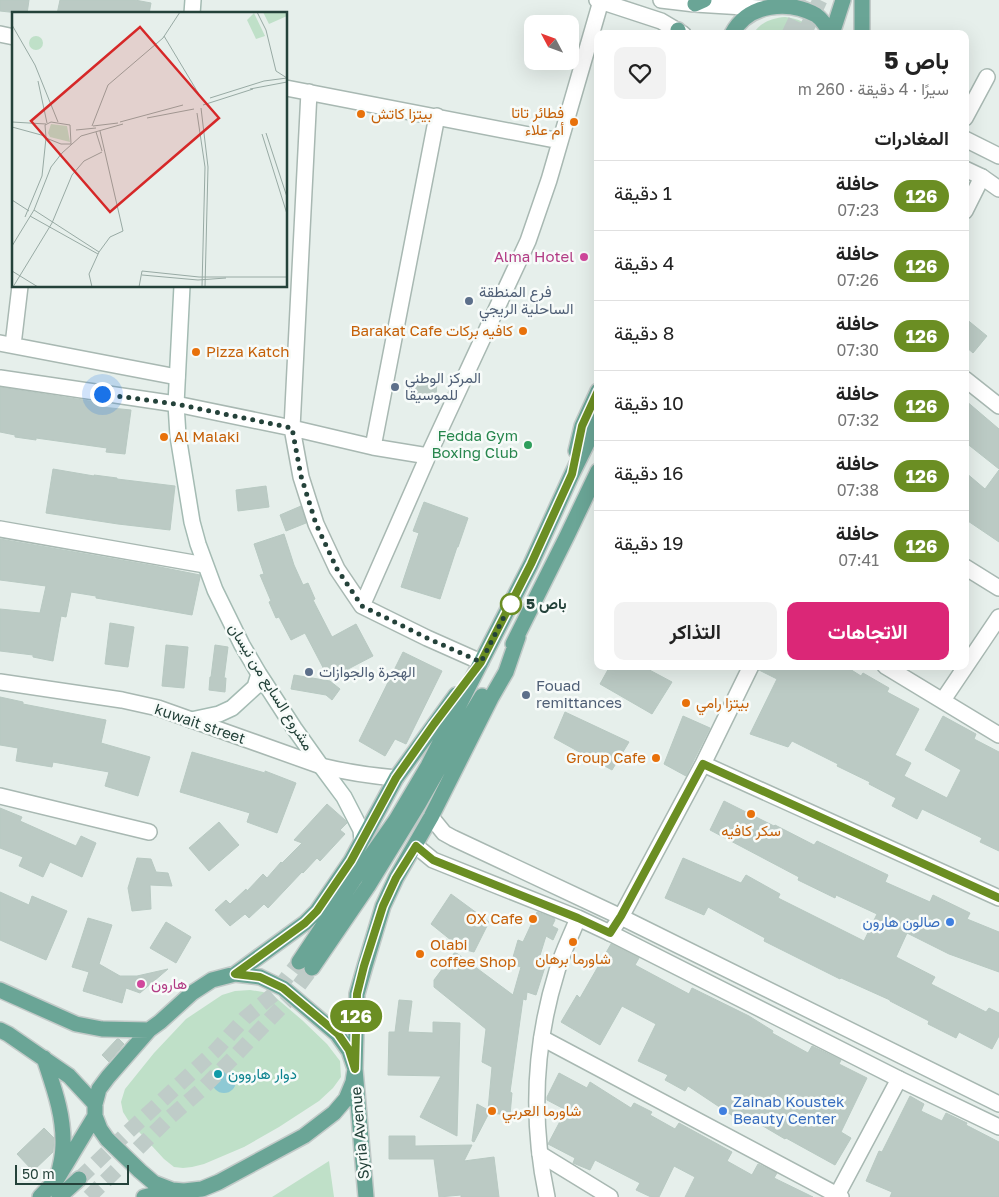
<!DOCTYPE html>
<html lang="ar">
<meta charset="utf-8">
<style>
body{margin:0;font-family:"Golos Text",Vazirmatn,sans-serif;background:#f2f2f2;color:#222;direction:rtl;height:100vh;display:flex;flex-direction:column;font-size:19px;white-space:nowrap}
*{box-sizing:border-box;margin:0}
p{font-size:16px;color:#767676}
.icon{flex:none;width:28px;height:28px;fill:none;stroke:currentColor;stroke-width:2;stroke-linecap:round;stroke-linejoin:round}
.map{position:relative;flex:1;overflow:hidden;direction:ltr}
.side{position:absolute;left:594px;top:30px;width:375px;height:640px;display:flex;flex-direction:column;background:#fff;border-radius:10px;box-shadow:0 5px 20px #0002;direction:rtl}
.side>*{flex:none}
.badge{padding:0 10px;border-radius:16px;font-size:18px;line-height:32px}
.needle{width:32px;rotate:311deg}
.buttons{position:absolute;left:524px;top:15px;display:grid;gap:10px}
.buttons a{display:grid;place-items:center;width:55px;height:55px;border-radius:10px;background:#fff;box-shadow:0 5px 20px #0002;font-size:25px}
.scale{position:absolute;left:15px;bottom:12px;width:114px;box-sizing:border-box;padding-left:5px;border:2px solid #24423a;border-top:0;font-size:14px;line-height:18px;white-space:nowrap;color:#24423a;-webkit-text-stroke:4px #f7fbf9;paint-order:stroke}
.you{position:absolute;width:25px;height:25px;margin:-12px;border:4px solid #fff;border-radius:50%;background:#1a73e8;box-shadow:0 0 0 8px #1a73e833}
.map>.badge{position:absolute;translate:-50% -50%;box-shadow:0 0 0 2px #fff}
h2{padding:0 20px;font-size:19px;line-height:45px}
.round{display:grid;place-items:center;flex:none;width:52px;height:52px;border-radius:10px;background:#f2f2f2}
.summary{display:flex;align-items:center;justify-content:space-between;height:85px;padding:0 20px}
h1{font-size:24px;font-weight:700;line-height:38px}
.primary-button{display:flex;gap:10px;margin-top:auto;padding:10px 20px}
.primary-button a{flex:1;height:58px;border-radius:10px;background:#db2777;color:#fff;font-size:20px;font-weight:700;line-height:58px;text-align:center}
.primary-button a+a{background:#f2f2f2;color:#222}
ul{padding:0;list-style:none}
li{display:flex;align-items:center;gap:15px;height:70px;padding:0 20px;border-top:1px solid #e0e0e0}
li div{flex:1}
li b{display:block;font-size:19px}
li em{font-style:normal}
li .badge{min-width:55px;font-weight:700;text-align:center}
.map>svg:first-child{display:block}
</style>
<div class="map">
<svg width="999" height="1197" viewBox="0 0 999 1197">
<rect width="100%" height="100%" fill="#e6efeb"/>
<path fill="#bfe0c8" d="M785,17c13,2 23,5 31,17h-63c8,-12 19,-16 32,-17z
M250,990l13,2 12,5 27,23 25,24 13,17 1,16 -8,11 -14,13 -40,26 -35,20 -40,17 -12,3 -9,1 -9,-1 -10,-8 -36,-39 -5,-8 -2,-10 4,-13 29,-36 32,-34 36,-24 13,-4z
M329,1161l5,36h-62z"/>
<path fill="#8ec9d4" d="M212 1081a12 12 0 1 1 24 0a12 12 0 1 1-24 0Z"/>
<path fill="#bbcac4" stroke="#b8c9c2" d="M0,0h29l-2,14 -27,-3z
M60,0h75l16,3 -2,11h-92z
M965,318l22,18 -14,17 -8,-7z
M409,380l28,1 -1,15 -28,-2z
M0,387l102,16 -1,4 30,3 -6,44 -19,-2 1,-4 -71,-10v2l-21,-3v-2l-15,-3z
M965,400l34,29v40l-34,-27z
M53,469l41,7v-1l23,3v1l58,7 -5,44 -52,-6 -72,-11z
M999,470v72l-34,-23v-47l20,17z
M266,486l3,21 -31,4 -2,-21z
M424,502l44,16 -10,29h-1l-17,52 -39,-12 18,-54 -6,-2z
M301,506l5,17 -20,8 -6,-16z
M284,534l10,31 9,20 5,-2 7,16 -2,1 19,37 24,-13 17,32 -44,23 -24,-46 -14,7 -12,-23 -3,1 -7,-16 2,-1 -11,-26 4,-1 -10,-30z
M0,539l155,27 45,9v2l-8,38 -96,-17v-2l-25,-4 -5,25 -5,-1 -8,45 -20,-4v-2l-33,-4v-42l40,4 6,-27 -46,-6z
M110,623l24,4 -6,40 -23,-3z
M166,645l22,2 -4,41 -22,-2z
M215,645l13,2 -4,31h2l-1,14 -16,-2 1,-13h1z
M403,652l39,19 -36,73 -11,-5 -10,17 -26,-15z
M610,666h32l30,16 -20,32 -52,-30z
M760,666h85l16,10 2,-3 26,15 -2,4 32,17 -24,46 16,8 -7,13 43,22 14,-28 -36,-20 18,-34 33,18 -2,5 25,13v99l-19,-9 2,-4 -60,-29 -5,10 -25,-13 4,-8 -27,-14 1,-2 -33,-16 1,-2 -46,-23 -4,6 -38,-13 27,-55 -18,-9z
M294,675l36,6 10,8 -8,11 -6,-5 -35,-6z
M0,697l23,5v2l83,16 -5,23 49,14 -12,39 -33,-10 4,-14 -56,-10 -1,5 -36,-6 2,-13 -18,-3z
M565,712l64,30 -17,28 -58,-32z
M683,716l27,12 -24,48 -22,-12z
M192,752l73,21v-2l31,12 -19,50 -30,-11 3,-9 -70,-21z
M724,801l50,25 1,-1 39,20 3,-4 71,34 -3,7 45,20 3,-7 37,18 -3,6 32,13v40l-50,-18 -42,-21 -11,24 39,20 -4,7 55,28 3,-4 10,5v23l-7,13 -33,-17 -3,6 -28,-14 1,-3 -39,-20v-1l-49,-22 -1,1 -76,-38 1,-3 -57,-31 -4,8 -39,-17 18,-40 58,25 5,-8 34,19 -2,4 86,43 13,-27 -41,-19 -1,3 -37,-18 1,-3 -89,-47z
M327,804l18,16 2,3 -7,7 5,4 -25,27 -3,-3 -14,15 -1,-1 -34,36 -4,-4 -15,14 -4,-4 -15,12 -15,-16 11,-10 4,4 16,-15 1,2 16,-17 4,4 14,-16 1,1 20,-20 -8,-3z
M0,808l22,9 -2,4 56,25 5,-10 15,7 -14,34 -32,-15 -7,15 -24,-11 4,-9 -23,-9z
M219,822l20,23 -30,26 -20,-23z
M137,858l14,1 5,13 12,1 4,13 -22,-1 1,24 -19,2 -4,-23z
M0,892l29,13 3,-9 35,15 -21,49 -46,-20z
M451,894l38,28 -15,30 -12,-3 -31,-25z
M537,912l17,6 1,2 -3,6 6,3 -5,11 -7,-4 -9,29 8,2 -9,28 -9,-3 -1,8 -3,-1 -13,93 2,1 -2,22 -21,-2 -15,29 -2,-1 5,-37 11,6 4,-43 -10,-5 4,-33 -52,-42v-7l21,-28 58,43 8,-28 -10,-3 7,-24 5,2z
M88,918l24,7 -13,39 21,12h17l31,-7 -28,24 -14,-5 -4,15 -39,-12 6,-19 -17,-5z
M166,922l25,15 -15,26 -26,-15z
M611,944l28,14 -4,7 54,29 3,-6 57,28 24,15 -1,2 36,20 4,-7 29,14 -2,4 28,14 -26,54 10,6 -16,27 -49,-27 -1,1 -39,-23 -4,6 -54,-36 -3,5 -20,-11 3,-5 -30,-14 18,-37 -34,-18 -22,39 -39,-23 16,-27 3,3z
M399,1000l13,1 -4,31 25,1v-11l27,1 -3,113 -37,-19 21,-41 -53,-1 1,-43h6z
M117,1039h2l5,5 -15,18 -7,-7z
M559,1073l28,15 3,-6 41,26 3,-5 18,9 -2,3 25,14 4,-6 53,29 -5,9 25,14 6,-11 19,9 -3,5 39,19h-128l10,-20 -21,-11 -15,31h-8l-15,-7 4,-7 -45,-23 -5,10 -17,-7 2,-5 -27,-14 18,-34 -19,-10v-3z
M910,1096l14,8 -3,7 21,10 4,-8 21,10 -1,2 33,17v55h-109l2,-5 -26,-11 13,-30 3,1z
M44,1128l10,10 -1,14 -20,19 -16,-17z
M389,1136h26v10l57,-1 -8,16 30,-4 5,40h-38v-2l-22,2 -5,-38h-45z"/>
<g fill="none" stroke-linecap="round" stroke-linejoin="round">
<path stroke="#bfccc8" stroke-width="15" stroke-dasharray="15 8" stroke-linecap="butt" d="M789,34l16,-34
M804,34l16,-34
M79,1179l48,-46 88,-82 30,-33 29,-24 25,-32
M89,1197l80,-79 32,-28 33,-33 54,-57 24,-32"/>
<g stroke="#a8b8b2" stroke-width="18">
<path id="minor" d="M0,34l14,3
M286,88l274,53
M309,92l-17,336 9,49 15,47 21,45 25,37 65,32 54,24
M965,118l22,-41
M965,211l17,-34
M0,343l177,34
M13,345l7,-59
M0,378l176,26 116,24 81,19 55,9
M965,379l34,27
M373,447l64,-331
M0,529l205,36
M965,567l34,21
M362,606l66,-150 100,-215 21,-61 52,-179
M885,666l114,69
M0,682l122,18 36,8 163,58c25,6 50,10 75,12
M943,700l56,-83
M703,764l296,134
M0,796l149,36
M610,933l11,-16 82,-153 48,-98
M542,1038l299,159
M540,1154l70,43
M836,1197l63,-118"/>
</g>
<g stroke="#a8b8b2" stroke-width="18">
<path id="tertiary" d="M597,0l64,21 22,13
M661,0l34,4 65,4
M965,139l34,17
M965,169l17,8 17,12
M431,817l13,16 9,5 168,79 378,187
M416,846l17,14 145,58 32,15 289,146 100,48
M547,1197c-16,-75 -13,-152 10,-226 5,-18 14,-35 21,-53"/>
</g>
<g stroke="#a4bbb3" stroke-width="18">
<path id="secondary" d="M192,14l1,-14
M182,286l-6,118 2,32 14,86 6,22 17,46 27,55 17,29 35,54 27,38 23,31 17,33 1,11
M191,720l28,-6 13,-6 23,-21 4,-13"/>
</g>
<g stroke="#c2cac8" stroke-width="18">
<path id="primary" d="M862,0v34
M695,4l9,-4
M678,30l1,4
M732,34c16,-31 57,-34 84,-19 7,5 11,12 15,19
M832,34l11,-34
M576,451l6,-25 16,-35
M513,644l54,-108 31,-65
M299,962l54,-81 43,-61 32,-54 103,-202 41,-90 26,-53
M312,968l56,-82 51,-83 28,-49 35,-58
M235,974l25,3 23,11 54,46 12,17 6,18 -2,13 -7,17 -12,14 -30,23 -85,46 -17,7 -18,2 -12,-1 -18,-7 -14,-12 -33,-32 -7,-10 -5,-13v-12l4,-15 9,-12 41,-47 11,-8 32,-29 20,-13z
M235,974l70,-51 12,-12 34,-50 45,-83 60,-83
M0,990l76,34 26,5 47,1
M0,1030l8,4 61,42 26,28
M44,1058c9,28 20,56 19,87 0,11 -3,23 -6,34
M40,1197l17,-18 38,-63
M59,1197l20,-18
M144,1197l28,-7
M366,1197l-11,-128 2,-75 8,-28 18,-60 13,-28 35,-61 60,-119 15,-26 12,-35"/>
</g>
<use href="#minor" stroke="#fff" stroke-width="15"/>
<use href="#tertiary" stroke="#fff" stroke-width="15"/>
<use href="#secondary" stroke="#fff" stroke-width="15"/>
<use href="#primary" stroke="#6aa596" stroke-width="15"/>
</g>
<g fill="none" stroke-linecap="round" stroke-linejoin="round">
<g stroke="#fff" stroke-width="11">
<path id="line" d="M598,391l-16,35 -10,48 -41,90 -50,98 -47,62 -38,54 -45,83 -34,50 -12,12 -70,51 25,3 23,11 55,46 11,16 6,19 2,-75 7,-28 19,-60 13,-28 20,-32 17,14 145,58 32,15 11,-17 82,-152 296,134"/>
</g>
<use href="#line" stroke="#6b8e23" stroke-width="8"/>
<path stroke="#24423a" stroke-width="5" stroke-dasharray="0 9" d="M102,394l74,10 116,24 9,48 15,48 21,45 25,37 65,32 54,24 33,-65 -3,7"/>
</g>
<g fill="#e8710a" stroke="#f7fbf9" stroke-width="2">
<circle cx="361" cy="114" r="5"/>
<circle cx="574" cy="122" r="5"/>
<circle cx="523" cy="331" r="5"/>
<circle cx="196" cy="352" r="5"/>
<circle cx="164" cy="437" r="5"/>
<circle cx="686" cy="703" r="5"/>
<circle cx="656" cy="758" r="5"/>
<circle cx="751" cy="814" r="5"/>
<circle cx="533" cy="919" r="5"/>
<circle cx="573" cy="942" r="5"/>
<circle cx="420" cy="954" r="5"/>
<circle cx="492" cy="1111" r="5"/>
</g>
<g fill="#d1479c" stroke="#f7fbf9" stroke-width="2">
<circle cx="584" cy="257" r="5"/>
<circle cx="141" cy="984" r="5"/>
</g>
<g fill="#5c6f8a" stroke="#f7fbf9" stroke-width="2">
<circle cx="469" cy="301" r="5"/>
<circle cx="395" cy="387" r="5"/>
<circle cx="309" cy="672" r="5"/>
<circle cx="526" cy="695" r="5"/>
</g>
<circle fill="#2e9e5b" stroke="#f7fbf9" stroke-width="2" cx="528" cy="445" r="5"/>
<circle fill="#fff" stroke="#6b8e23" stroke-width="2.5" cx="511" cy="604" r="10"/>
<g fill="#3f7fe0" stroke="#f7fbf9" stroke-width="2">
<circle cx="950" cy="922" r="5"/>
<circle cx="723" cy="1111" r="5"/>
</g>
<circle fill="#0f9aa8" stroke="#f7fbf9" stroke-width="2" cx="218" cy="1074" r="5"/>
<g text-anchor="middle" stroke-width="5" stroke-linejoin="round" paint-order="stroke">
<g font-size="15" fill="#c56008" stroke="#f7fbf9" text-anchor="start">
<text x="564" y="118" text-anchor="end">فطائر تاتا<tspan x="564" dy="17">أم علاء</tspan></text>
<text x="371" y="119">بيتزا كاتش</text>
<text x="513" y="336" text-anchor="end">Barakat Cafe كافيه بركات</text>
<text x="206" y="357">Pizza Katch</text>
<text x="174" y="442">Al Malaki</text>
<text x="696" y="708">بيتزا رامي</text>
<text x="646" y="763" text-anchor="end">Group Cafe</text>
<text x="751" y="836" text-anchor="middle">سكر كافيه</text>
<text x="523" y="924" text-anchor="end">OX Cafe</text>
<text x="430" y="950">Olabi<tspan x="430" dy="17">coffee Shop</tspan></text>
<text x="573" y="964" text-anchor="middle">شاورما برهان</text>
<text x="502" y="1116">شاورما العربي</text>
</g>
<g font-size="15" fill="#b23c85" stroke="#f7fbf9" text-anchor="end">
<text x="574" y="262">Alma Hotel</text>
<text x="151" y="989" text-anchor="start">هارون</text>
</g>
<g font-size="15" fill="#4e5e75" stroke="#f7fbf9" text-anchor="start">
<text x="479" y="297">فرع المنطقة<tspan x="479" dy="17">الساحلية الريجي</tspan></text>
<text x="405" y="383">المركز الوطني<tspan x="405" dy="17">للموسيقا</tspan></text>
<text x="319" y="677">الهجرة والجوازات</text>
<text x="536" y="691">Fouad<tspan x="536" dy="17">remittances</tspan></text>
</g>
<g font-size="15" fill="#27864d" stroke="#f7fbf9" text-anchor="end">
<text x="518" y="441">Fedda Gym<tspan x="518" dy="17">Boxing Club</tspan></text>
</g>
<g font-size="15" font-weight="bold" fill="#24423a" stroke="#f7fbf9" text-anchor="start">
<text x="526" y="609">باص 5</text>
</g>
<g font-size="15" fill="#24423a" stroke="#f7fbf9">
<text transform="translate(271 687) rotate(58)" y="5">مشروع السابع من نيسان</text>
<text transform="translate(200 724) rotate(19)" y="5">kuwait street</text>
<text transform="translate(360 1133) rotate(-95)" y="5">Syria Avenue</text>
</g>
<g font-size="15" fill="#366cbe" stroke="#f7fbf9" text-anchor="end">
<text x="940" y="927">صالون هارون</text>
<text x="733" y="1107" text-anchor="start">Zainab Koustek<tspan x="733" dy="17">Beauty Center</tspan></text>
</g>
<g font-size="15" fill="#0d838f" stroke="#f7fbf9" text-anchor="start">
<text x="228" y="1079">دوار هاروون</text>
</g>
</g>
<g transform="translate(12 12)">
<rect width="275" height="275" fill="#e6efeb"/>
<path d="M251,0h24v4l-18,8zM242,1l11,23 -9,3 -9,-19zM17 31a7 7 0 1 1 14 0a7 7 0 1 1-14 0ZM39,112l16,2 3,16 -20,-5 -2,-4z" fill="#bfe0c8"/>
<path fill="none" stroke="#98aaa4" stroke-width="1" d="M245,0l9,18 10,41 11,7M0,13l23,40 23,57M152,24l36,60M26,69l9,42M238,77l37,-7M198,86l54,-17 23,-3M191,93l50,-16M189,96l7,59 -3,120M185,101l8,54 -3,120M135,106l47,-9M0,110l34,2M39,110l19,3 1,19h-10l-15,-6 -1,-13zM108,110l63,-17M80,114l16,-41 55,-47 17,-26M81,114l25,-3M0,115l33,9M64,118l20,-2M88,119l23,100M84,120l6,19M254,121l21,64M250,122l25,80M0,188l17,11M22,198l65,42M18,204l68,38M13,205l17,-41 4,-38M0,234l22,-36 17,-43 11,-14 19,-17 42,-12M0,259l26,16M130,263l56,5 28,-2M1,275l39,-64 20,-48 12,-14 18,-9M80,275l-3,-13 10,-22 11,-15 13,-6M127,275l3,-16 57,6h88"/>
<path fill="#d62828" fill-opacity="0.15" stroke="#d62828" stroke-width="2.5" d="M128,15l79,91 -109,94 -79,-91z"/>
<rect width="275" height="275" fill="none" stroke="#24423a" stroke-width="2.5"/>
</g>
</svg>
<div class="buttons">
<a><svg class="needle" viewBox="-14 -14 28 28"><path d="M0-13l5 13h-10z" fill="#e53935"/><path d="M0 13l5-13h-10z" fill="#767676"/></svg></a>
</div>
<div class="scale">50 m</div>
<div class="you" style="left:102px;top:394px"></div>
<b class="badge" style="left:356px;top:1016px;background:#6b8e23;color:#fff">126</b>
<section class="side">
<div class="summary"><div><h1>باص 5</h1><p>سيرًا · 4 دقيقة · 260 m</p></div><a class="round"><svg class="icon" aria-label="heart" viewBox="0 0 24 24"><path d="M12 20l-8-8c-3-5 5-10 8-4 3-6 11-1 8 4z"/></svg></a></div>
<h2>المغادرات</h2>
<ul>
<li><span class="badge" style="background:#6b8e23;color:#fff">126</span><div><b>حافلة</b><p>07:23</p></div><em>1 دقيقة</em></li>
<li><span class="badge" style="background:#6b8e23;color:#fff">126</span><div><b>حافلة</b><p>07:26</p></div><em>4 دقيقة</em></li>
<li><span class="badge" style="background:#6b8e23;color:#fff">126</span><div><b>حافلة</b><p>07:30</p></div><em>8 دقيقة</em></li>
<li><span class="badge" style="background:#6b8e23;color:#fff">126</span><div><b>حافلة</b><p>07:32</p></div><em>10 دقيقة</em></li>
<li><span class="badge" style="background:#6b8e23;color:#fff">126</span><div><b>حافلة</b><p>07:38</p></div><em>16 دقيقة</em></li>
<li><span class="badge" style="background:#6b8e23;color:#fff">126</span><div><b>حافلة</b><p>07:41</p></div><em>19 دقيقة</em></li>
</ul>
<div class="primary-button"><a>الاتجاهات</a><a>التذاكر</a></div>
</section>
</div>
